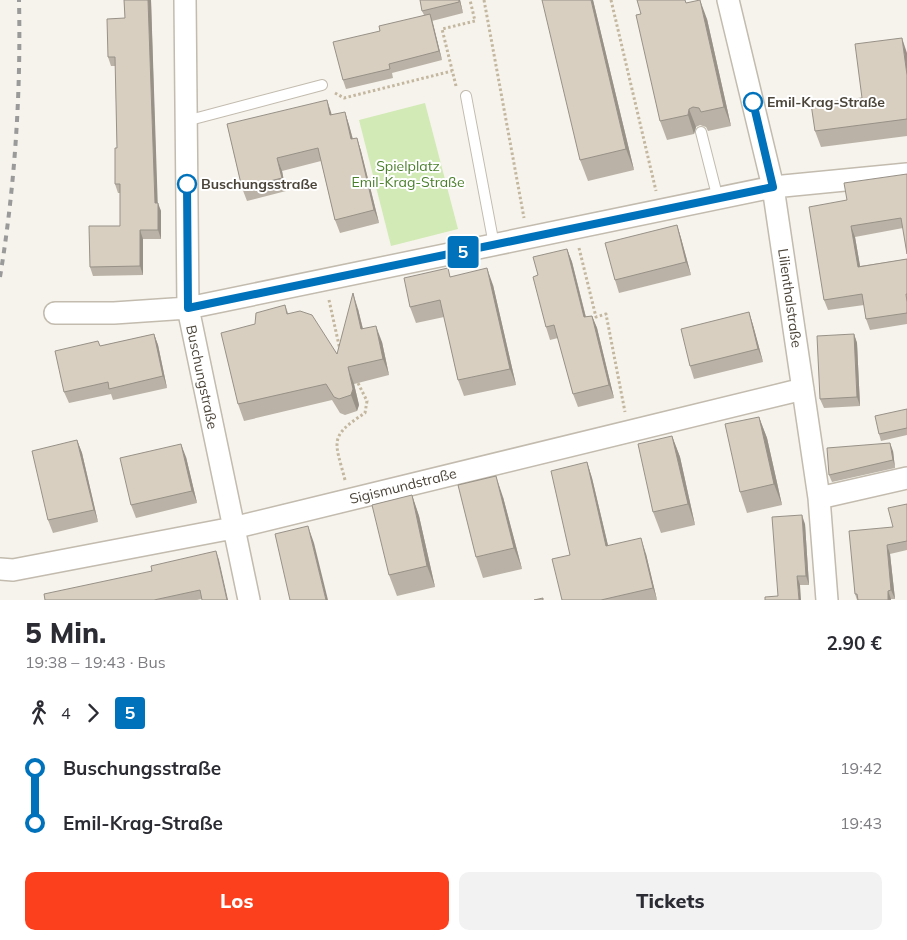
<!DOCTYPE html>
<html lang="de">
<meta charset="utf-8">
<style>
body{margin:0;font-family:Mulish,sans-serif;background:#f2f2f3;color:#2b2b33;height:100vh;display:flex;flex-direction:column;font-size:19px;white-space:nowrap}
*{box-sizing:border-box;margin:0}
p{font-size:16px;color:#7c7c81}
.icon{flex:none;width:28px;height:28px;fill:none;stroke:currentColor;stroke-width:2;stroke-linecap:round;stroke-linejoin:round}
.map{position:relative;height:600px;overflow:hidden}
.side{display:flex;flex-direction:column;background:#fff;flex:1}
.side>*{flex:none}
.badge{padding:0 10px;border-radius:4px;font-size:18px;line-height:32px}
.map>.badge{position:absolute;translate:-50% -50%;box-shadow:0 0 0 2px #fff}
.legs{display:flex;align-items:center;gap:8px;height:55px;padding:0 25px;font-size:16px}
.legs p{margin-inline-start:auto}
.overview{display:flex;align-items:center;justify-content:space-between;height:85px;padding:0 25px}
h1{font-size:28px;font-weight:800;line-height:38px}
.button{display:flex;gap:10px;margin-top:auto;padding:10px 25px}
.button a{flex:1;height:58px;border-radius:10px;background:#fc3f1d;color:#fff;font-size:20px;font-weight:800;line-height:58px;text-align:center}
.button a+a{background:#f2f2f3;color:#2b2b33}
ul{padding:0 25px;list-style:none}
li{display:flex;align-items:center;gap:18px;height:55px;font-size:19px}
li i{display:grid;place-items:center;width:8px;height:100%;margin:0 6px;background:currentColor}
li i::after{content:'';width:12px;height:12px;margin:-6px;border:4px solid;border-radius:50%;background:#fff}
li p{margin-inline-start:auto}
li:first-child i{background:linear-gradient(#0000 50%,currentColor 0)}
li:last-child i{background:linear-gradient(currentColor 50%,#0000 0)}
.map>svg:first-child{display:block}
</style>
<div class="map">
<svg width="907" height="600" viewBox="0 0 907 600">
<rect width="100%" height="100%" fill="#f6f3ec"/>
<path fill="#d2eab5" d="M425,103l33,126 -67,17 -32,-126z"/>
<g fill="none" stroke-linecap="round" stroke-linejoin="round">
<g stroke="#c2bbae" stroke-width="12">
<path id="lane" d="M466,96l28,149
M186,121l136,-36
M701,132l17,67"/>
</g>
<g stroke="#c2bbae" stroke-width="24">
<path id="street" d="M185,0l3,308 61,292
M728,0l45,187 46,311 8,102
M55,313h59l74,-5 585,-121 134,-13
M819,498l88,-20
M0,569l13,1 220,-42 570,-139"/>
</g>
<path stroke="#c4b79f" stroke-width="3" stroke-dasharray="2.5 2.5" stroke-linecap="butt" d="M484,0l40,218
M611,0l45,191
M456,86l-14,-57 33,-8 -5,-21
M335,93l9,5 108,-27
M579,248l17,69 10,-3 19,98
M329,300l11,50
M345,480c-10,-39 -17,-43 20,-67l2,-12 -9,-18"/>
<use href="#lane" stroke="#fff" stroke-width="10"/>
<use href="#street" stroke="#fff" stroke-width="21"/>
<path stroke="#9a9a9a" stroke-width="4" stroke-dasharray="6 6" stroke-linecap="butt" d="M0,277c15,-91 21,-185 19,-277"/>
</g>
<path fill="#bab2a6" d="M124,0h41h-14l6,203 4,8v28h-18v36l-50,1 -3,-9 30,-41v-33h-2l-3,-9 2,-36 -1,-82h-5l-3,-9 17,-39z
M460,0l3,13 -31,8 10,39 -50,13 1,5 -47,11 -3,-9 37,-49 44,-16 -2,-4z
M593,0l41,170 -46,11 -8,-21z
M688,3l19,16 24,107 -23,5 -2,-4 -6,-2 -4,2 -2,7 -27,6 -7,-19z
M907,53v83l-86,11 -6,-16 47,-33z
M345,112l4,13 4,14 4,-1 4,13 18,72 -39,10 -5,-13 -14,-59 -39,10 4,20 -39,10 -5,-13 -15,-64 105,-9z
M907,174l-4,54 -48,9 5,29 47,-7v65l-37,6 -4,-11 -2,-14 -36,5 -4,-10 23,-100z
M677,225l4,13 10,37 -72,18 -4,-13z
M567,249l5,13 14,55 6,-1 5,12 17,70 -36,9 -5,-13 -15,-56 -8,2 -4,-13 -8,-52z
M451,277l42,8 23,100 -52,11 -6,-16 -14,-63 -28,6 -6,-16z
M285,305l3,8 49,41 21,-45 5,20 19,13 7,33 -35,9 5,21 -2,6 -12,4 -5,-2 -8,-13 -88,21 -6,-17 17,-80z
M749,312l4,13 10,37 -69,17 -4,-13z
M154,334l4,11 9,43 -54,12 -2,-6 -42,9 -5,-11 36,-46z
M854,334l3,9 3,63 -36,2 -4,-9z
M907,409v26l-26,6 -2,-7z
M759,417l8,21 15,67 -35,8 -7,-21z
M672,436l8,21 15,68 -34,8 -8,-21z
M77,440l5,13 16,69 -45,11 -5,-13z
M893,451l2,17 -63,14 -3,-7z
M186,457l11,46 -61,15 -5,-13z
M587,462l5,16 16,68 38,8 11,46h-95z
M412,495l7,21 16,71 -38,9 -8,-21z
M503,497l19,72 -39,9 -7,-21z
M907,504v46l-17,4 5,45h-4v1h-34l-2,-6 38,-67z
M805,524l4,61h-9l-22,11z
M219,560l-17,39 -5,1h-152z"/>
<path fill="#979187" d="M148,0h3l7,211 -3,-8z
M459,0h1l3,13z
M591,0h2l41,170 -8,-21z
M700,0l7,19 24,107 -7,-19z
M430,14l3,9 9,37 -3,-9z
M902,38l5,15v22z
M327,100l4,12 4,16 -5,-13z
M689,109l7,18 -2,7 -6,-19z
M345,112l4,13 7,27 -5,-13z
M357,138l4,13 18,72 -5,-13z
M277,158l5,13 4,20 -4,-13z
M158,203l3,8v28l-3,-9z
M677,225l4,13 10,37 -5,-13z
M851,226l4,11 7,40 -4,-10z
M140,230l3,9v36l-3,-9z
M567,249l5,13 17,68 -5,-13z
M487,268l6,17 23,100 -6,-16z
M353,293l5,16 9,37 -6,-17z
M749,312l4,13 10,37 -5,-13z
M592,316l5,12 17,70 -5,-13z
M376,326l6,16 7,33 -6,-16z
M154,334l4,11 9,43 -4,-12z
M854,334l3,9 3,63 -3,-9z
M348,367l6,17 5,21 -2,6 -6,-16z
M759,417l8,21 15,67 -8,-21z
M672,436l8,21 15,68 -7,-21z
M77,440l5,13 16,69 -4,-12z
M890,443l3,8 2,17 -2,-8z
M181,444l5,13 11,46 -5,-12z
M587,462l5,16 20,84 -6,-16z
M496,476l7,21 19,72 -8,-21z
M412,495l7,21 16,71 -8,-21z
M802,515l3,9 4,61 -3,-9z
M308,526l6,17 14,57h-2z
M641,538l5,16 11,46 -4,-12z
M887,545l3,9 5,45 -4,-9z
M216,551l3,9 9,40h-1z
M797,576l3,9 1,15h-2z
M888,591l3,8v1h-3z"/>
<path fill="#d8cfc1" stroke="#979187" d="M124,0h24l7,203h3v27h-18v36l-50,1 -1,-41h31v-42h-5v-36h2l-2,-91h-7l-1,-38 18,-1z
M420,0h39v2l-37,9z
M542,0h49l35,149 -46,11z
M637,0h48l1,3 14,-3 24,107 -23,5 -2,-4 -6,-1 -4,2 -1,6 -28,6 -24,-106 5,-1z
M430,14l9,37 -50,13 1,5 -47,11 -10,-38 47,-11 -1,-5z
M902,38l5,37v44l-92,12 -4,-27 51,-6 -7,-54z
M327,100l3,15 15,-3 6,27 6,-1 17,72 -39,10 -17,-72 -41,10 5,20 -40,10 -15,-64z
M907,174v80l-6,-36 -50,8 7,41 49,-8v35h-1l1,8v11l-41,6 -4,-25 -38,6 -15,-93 38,-7 -3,-17z
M677,225l9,37 -71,18 -10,-37z
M567,249l17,68 8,-1 17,69 -36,9 -19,-69 -8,2 -13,-50 5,-2 -5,-18z
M448,268l2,9 37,-9 23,101 -52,11 -18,-80 -30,7 -6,-29z
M353,293l8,36 15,-3 7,33 -35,8 5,22 -2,6 -12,4 -5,-2 -8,-13 -88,20 -17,-71 34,-9 1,-11 29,-8 2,9 13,-3 12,4 25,39z
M749,312l9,37 -68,17 -9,-37z
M154,334l9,42 -54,13 -1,-7 -44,10 -9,-41 43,-10 2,5z
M854,334l3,63 -37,2 -3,-63z
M907,409v19l-28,6 -4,-18z
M759,417l15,67 -34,8 -15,-68z
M672,436l16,68 -35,8 -15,-68z
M77,440l17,70 -46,10 -16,-69z
M890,443l3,17 -64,15 -2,-27z
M181,444l11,47 -61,14 -11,-47z
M587,462l19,84 35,-8 12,50 -52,12h-39l-10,-41 18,-4 -19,-84z
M496,476l18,72 -38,9 -18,-72z
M412,495l15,71 -38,9 -17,-70z
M907,504v37l-20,4 4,45 -3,1v9h-30l-1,-6h-2l-6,-63 44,-4 -5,-19z
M802,515l4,61h-9l2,24h-34v-3l13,-1 -6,-79z
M308,526l18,74h-36l-15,-66z
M216,551l11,49h-25l-2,-10 -46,10h-109l-1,-6 108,-23 -1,-5z
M543,598v2h-9z"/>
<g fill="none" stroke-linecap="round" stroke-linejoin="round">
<g stroke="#fff" stroke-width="11">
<path id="line-1" d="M187,184l1,124 585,-121 -20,-85"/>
</g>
<use href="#line-1" stroke="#0072bc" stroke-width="8"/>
</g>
<g fill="#fff" stroke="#0072bc" stroke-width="2.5">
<circle cx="753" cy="102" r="9"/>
<circle cx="187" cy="184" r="9"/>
</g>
<g text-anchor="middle" stroke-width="4" stroke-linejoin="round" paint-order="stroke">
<g font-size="14" font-weight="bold" fill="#4b4439" stroke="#fff" text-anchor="start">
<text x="767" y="107">Emil-Krag-Straße</text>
<text x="201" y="189">Buschungsstraße</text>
</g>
<g font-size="14" fill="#4a7f2a" stroke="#fff">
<text x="408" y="171">Spielplatz<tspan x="408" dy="16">Emil-Krag-Straße</tspan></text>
</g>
<g font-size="14" fill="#4b4439" stroke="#fff">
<text transform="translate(790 298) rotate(82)" y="5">Lilienthalstraße</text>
<text transform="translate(202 377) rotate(78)" y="5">Buschungstraße</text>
<text transform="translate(403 486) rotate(-14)" y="5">Sigismundstraße</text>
</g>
</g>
</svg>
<b class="badge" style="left:463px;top:252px;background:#0072bc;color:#fff">5</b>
</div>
<section class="side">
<div class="overview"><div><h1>5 Min.</h1><p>19:38 – 19:43 · Bus</p></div><b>2.90 €</b></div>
<div class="legs"><svg class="icon" aria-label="walk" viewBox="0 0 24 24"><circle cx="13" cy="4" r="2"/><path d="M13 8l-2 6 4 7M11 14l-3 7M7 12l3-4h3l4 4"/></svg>4<svg class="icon" aria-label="forward" viewBox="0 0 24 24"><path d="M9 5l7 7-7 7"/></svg><b class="badge" style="background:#0072bc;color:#fff">5</b></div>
<ul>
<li><i style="color:#0072bc"></i><b>Buschungsstraße</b><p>19:42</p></li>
<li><i style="color:#0072bc"></i><b>Emil-Krag-Straße</b><p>19:43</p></li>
</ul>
<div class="button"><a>Los</a><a>Tickets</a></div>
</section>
